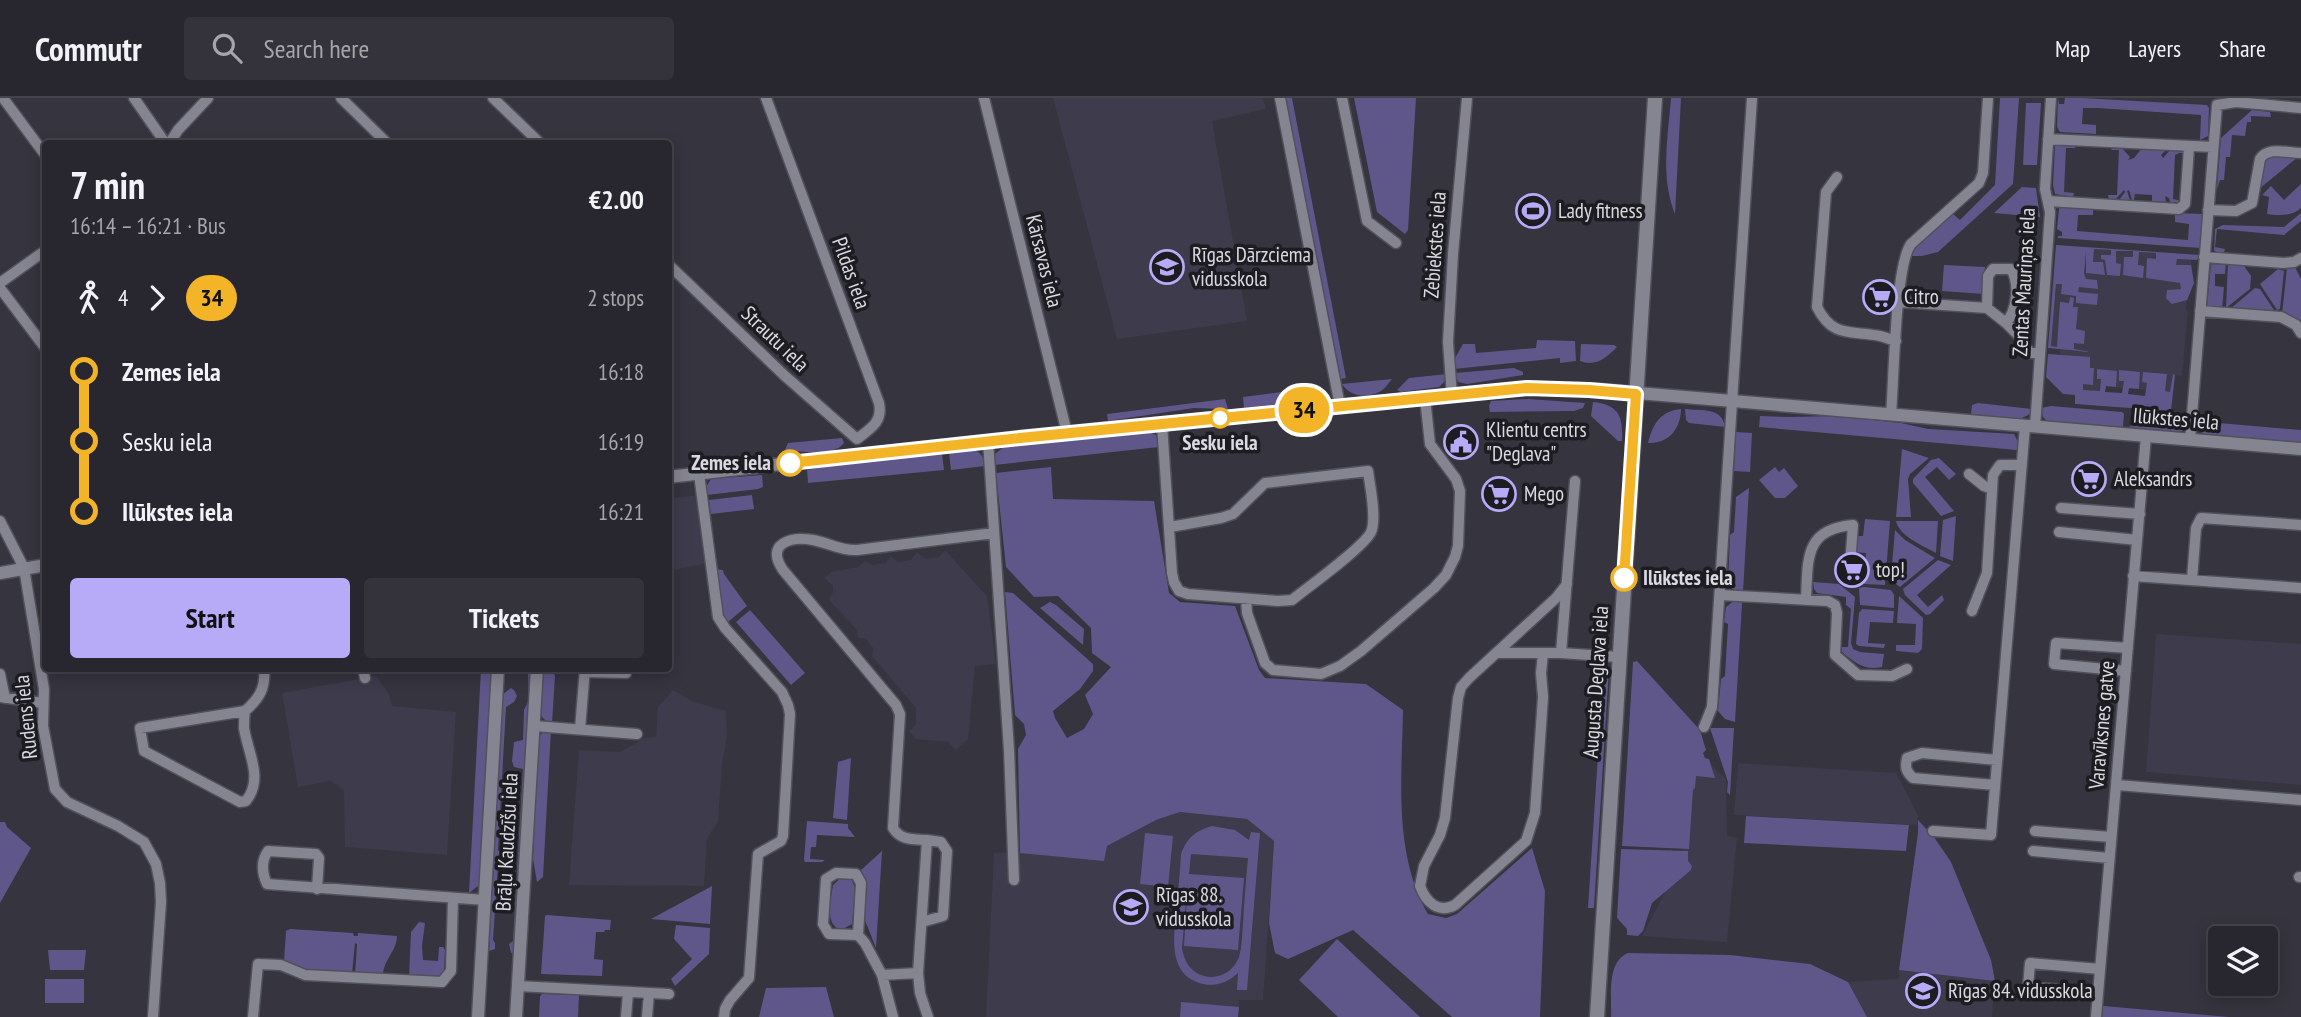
<!DOCTYPE html>
<meta charset="utf-8">
<style>
body{margin:0;font-family:"PT Sans Narrow",sans-serif;background:#34333b;color:#f1f3f6;height:100vh;display:flex;flex-direction:column;font-size:26px;white-space:nowrap}
*{box-sizing:border-box;margin:0}
p{font-size:23px;color:#a5a5aa}
.icon{flex:none;width:38px;height:38px;fill:none;stroke:currentColor;stroke-width:2;stroke-linecap:round;stroke-linejoin:round}
.map{position:relative;flex:1;overflow:hidden}
.sheet{position:absolute;left:42px;top:42px;width:630px;height:532px;display:flex;flex-direction:column;background:#28272f;border-radius:7px;box-shadow:0 4px 18px #0003,0 0 0 2px #44444b}
.sheet>*{flex:none}
.badge{padding:0 14px;border-radius:23px;font-size:24px;line-height:46px}
.buttons{position:absolute;left:2208px;top:828px;display:grid;gap:14px}
.buttons a{display:grid;place-items:center;width:70px;height:70px;border-radius:7px;background:#28272f;box-shadow:0 4px 18px #0003,0 0 0 2px #44444b;font-size:35px}
.map>.badge{position:absolute;translate:-50% -50%;box-shadow:0 0 0 4px #fff}
.legs{display:flex;align-items:center;gap:10px;height:77px;padding:0 28px;font-size:23px}
.legs p{margin-inline-start:auto}
.summary{display:flex;align-items:center;justify-content:space-between;height:119px;padding:0 28px}
h1{font-size:38px;font-weight:700;line-height:52px}
.action{display:flex;gap:14px;margin-top:auto;padding:14px 28px}
.action a{flex:1;height:80px;border-radius:7px;background:#b7abf8;color:#111;font-size:28px;font-weight:700;line-height:80px;text-align:center}
.action a+a{background:#34333b;color:#f1f3f6}
ul{padding:0 28px;list-style:none}
li{display:flex;align-items:center;gap:24px;height:70px;font-size:26px}
li i{display:grid;place-items:center;width:10px;height:100%;margin:0 9px;background:currentColor}
li i::after{content:'';width:18px;height:18px;margin:-9px;border:5px solid;border-radius:50%;background:#28272f}
li p{margin-inline-start:auto}
li:first-child i{background:linear-gradient(#0000 50%,currentColor 0)}
li:last-child i{background:linear-gradient(currentColor 50%,#0000 0)}
header{display:flex;align-items:center;gap:42px;box-sizing:border-box;height:98px;padding:0 35px;background:#28272f;border-bottom:2px solid #44444b}
header strong{font-size:33px}
nav{display:flex;gap:38px;margin-inline-start:auto;font-size:24px}
.search{width:490px;height:63px;background:#34333b;display:flex;align-items:center;gap:18px;box-sizing:border-box;padding:0 24px;border-radius:7px;color:#a5a5aa;font-size:26px}
.map>svg:first-child{display:block}
</style>
<header>
<strong>Commutr</strong>
<div class="search"><svg class="icon" aria-label="search" viewBox="0 0 24 24"><circle cx="10" cy="10" r="6"/><path d="M15 15l6 6"/></svg>Search here</div>
<nav><a>Map</a><a>Layers</a><a>Share</a></nav>
</header>
<div class="map">
<svg width="2301" height="919" viewBox="0 0 2301 919">
<rect width="100%" height="100%" fill="#35343f"/>
<path fill="#3d3b4c" d="M1053,0h210l3,11 -54,12 35,200 -130,18z
M2065,148l112,9v4l14,1 3,23 -7,18 -1,9 2,1 -6,65 -9,-1 -2,17 -70,-6 -1,6 -39,-3 -1,-41 -9,-1 5,-63h5z
M668,397l5,3 26,-3 5,54 4,14 -39,8z
M945,452l42,46 9,68 -21,2 -7,73 -12,11 -8,-8 -32,-3 -7,-8 7,-7v-16l-44,-52 1,-8 -8,-10h-7l-1,-8 -28,-30 4,-8v-6l-9,-8 7,-6 27,-5 7,-6 7,4 13,-2 6,-7 7,6 13,-2 6,-8 9,7 13,-2z
M2156,536l145,10v141l-155,-13z
M376,578l13,18 3,12 64,6 -9,143 -102,-8 -1,-56 -13,-10 -33,6 -16,-94z
M673,592l19,11 34,10 1,26 -5,27 -4,58 -11,16 -3,48 -135,-1 10,-135 41,2 25,-14 11,-1 2,-30z
M1694,650l32,31 1,57 10,2 -10,104 -85,-6 40,-76z
M1738,665l158,10 22,42 -1,10 -183,-10z
M1180,714l67,7 27,22 -11,159h-24l-1,17h-252l8,-164 113,-7 49,-26z
M1899,872l96,11 -3,36h-125l-19,-35 50,-3z"/>
<path fill="#5f578a" fill-rule="evenodd" d="M1285,0h7l54,280 -5,1z
M1354,0h62l-8,132 -3,4 -28,-22z
M1671,0h10l-6,116c-15,-37 -7,-77 -4,-116z
M2000,0h19l-6,86 -75,68 -16,4h-11l2,-7 40,-35 7,6 35,-35z
M2058,0l1,6h5l1,-6h17l125,7 2,3 -1,28 -8,4 1,-25 -103,-7h-15l-1,16 14,1v9l-36,-2 -3,-5z
M2026,5h15l-4,62h-14z
M2252,12l18,2 1,5 -20,-1v6h-4l-2,14 -13,-1 -2,22h-4l-2,23h-4l-3,9 4,-51z
M2058,46h14l4,4h-10l-2,44 10,1 -1,4 -18,-3 -2,-9 2,-40z
M2114,48l7,1 9,10 -2,3 6,-2 8,-10h8l2,3 1,-3 14,1 -6,6 2,3 8,-9 12,1 3,3h-7l-4,2 -2,44 9,2v2l-12,-1 -1,-4 -4,-2 1,6 -14,-1v-6l-17,-1 -1,6h-2l-3,-10 -2,1 3,9h-11l6,-8 -1,-2 -8,9h-7l-1,-4h9l2,-45h-8z
M2273,56l25,3 -39,32 4,-26z
M2301,86v24c-8,8 -23,8 -34,6l2,-17 -7,-2 9,-9 13,14z
M2022,89l14,1 4,29 -46,-4z
M2061,108l31,2 1,2v5h-15l-1,16 111,9 1,-16 -14,-2v-9l28,1 -2,34 -143,-10v-2h4v-4l-5,-3 2,-20z
M2301,115v8l-17,14 -67,-6 -2,18 10,2 -1,3 -4,1 -6,-2 1,-22 8,-4 61,2z
M2056,147l144,10 -3,5 -20,-1 -1,6h15l3,18 -7,17 -15,4 -6,-6 1,-8 14,-1 -1,-6 -34,-5 1,-20 9,1v-6l-17,-1 -1,13 6,1 -1,12 -20,-3 1,-18h9v-6h-17v12l5,1 -1,12 -13,-1 -2,-15 -4,-1v-4h10v-5l-17,-1 -1,13h10l2,13 -19,-2v-22l-2,23 2,5 11,1 1,9 -19,-2 -1,5 20,2 -1,11 -21,-2v-7l-15,-2 1,-10h-6l-5,62 6,1 3,-45 9,1 1,-6 4,1 -1,9h5l-2,22 9,2 -1,13 -10,-1v6l17,3 -43,-4z
M2217,163l9,1 -1,12h-10v12l9,1 -2,22 -15,-2 4,-43z
M2228,164l14,1 9,13 -1,13 -24,19z
M1944,167l41,2 -2,27 -41,-3z
M2294,167l7,14v41l-3,1 -16,-7 5,-47z
M2278,171l6,2 -4,38 -3,1 -17,-26z
M2255,190l5,1 16,24 -46,-4z
M1537,242l38,1 1,20 -16,2v-5l-106,11 1,-11 8,-14h12l1,9 60,-5z
M1581,246l33,1 3,2c-11,11 -21,20 -37,14z
M2048,256l42,3v11h4l-1,17 -10,-1v6l17,1 1,-12h-4v-10l20,2 -1,16 -10,-1 -1,6 17,1 2,-12h-5v-11l21,2 -1,17 -10,-1 -1,6 17,2 2,-13 -5,-1 1,-10 24,2 -2,17 5,1 3,-18 2,1 -4,36 -96,-7v-9l-12,-1 -17,-17z
M1514,270l9,4v3l-56,9 -9,-2 -3,-9z
M1447,276l-1,6 -7,7 -38,5 -4,-2 12,-12z
M1392,281c-4,5 -8,11 -13,13 -13,7 -30,4 -37,-8z
M1311,290l2,12 -69,8 -1,-11z
M1225,301l3,10 -34,-1 -86,13 -1,-7z
M1528,301l57,4 -2,5 -9,3 -84,1 -1,-6 2,-5z
M1593,304c27,3 30,15 29,39h-4l-27,-25z
M1978,305l54,6v4l-12,6 -49,-5 1,-9z
M2051,308l71,6 2,2 -1,13 -76,-6 -4,-4 -2,-9z
M1681,311c0,19 -12,35 -33,34 5,-19 12,-32 33,-34z
M1685,311c17,2 37,-2 40,18l-36,-4 -3,-3z
M1760,318l28,1 50,-1 63,7 27,6 86,5 4,8 -1,8 -258,-23z
M2149,318l32,3 7,2 -5,10 -6,1 -48,-5z
M2196,323l105,9v13l-97,-9 -7,-5z
M1149,334l7,3 3,12 -165,18 1,-11 10,-8z
M1736,334l16,1 -2,39 -16,-1z
M842,340l2,5c-12,15 -41,8 -59,7l3,-7z
M1902,351l27,9 -19,16 -2,5 3,38h-15z
M975,352c7,4 9,8 10,16l-34,4 -2,-17z
M942,356l2,16 -136,13 -1,-13 28,-6z
M1939,360l17,16 -7,6 -12,-13 -12,10 29,34 -13,5 -28,-33v-4l18,-19z
M1051,369l2,32 101,2 15,92 11,9 55,4 24,64 6,8 101,6 37,26c-1,67 -10,143 25,204l18,4 11,-4 75,-66 13,43 -5,126h-88l-99,-87 -65,29 -13,-6 -6,-30 5,-82 -27,-22 -67,-7 -24,8 -49,26 -3,15 -84,-8 -2,-104 8,-14 -2,-11 -9,-9 -10,-123 8,1 80,71v7l-13,18 -27,22 2,7 12,20 17,-9 9,-15 -8,-19 26,-28 -19,-14 -1,-25 -33,-32 -24,1 -28,-30 -10,-94z
M1775,369l4,5 5,-4 14,18 -13,12h-10l-16,-18z
M762,377l1,12 -5,2 -51,6 -1,-8 5,-8z
M1749,390l-6,104 -9,-1 -6,-6 2,-50 4,-3 2,-35z
M752,397l2,14 -43,5 -2,-14z
M1956,418l-3,45 -13,-5 3,-36z
M1865,421l25,2 -5,64 -21,-1 2,-31 -12,-1 1,-16h8z
M1896,423h42l-2,32c-14,-8 -36,-16 -40,-32z
M1895,432l10,10 30,18 -35,29 -7,-5 -2,-6z
M1938,462l13,5 -34,30 11,12 14,-12 2,5 -14,14 -4,1 -21,-20 -2,-6z
M716,471l7,1 1,4 23,32 -19,16 -6,-8z
M1813,484l26,2 16,13 -4,46 2,6 7,3 24,2 -2,13c-17,4 -27,-4 -40,-15v-5h6l3,-38 -5,-4v-8l-29,-4 -3,-4z
M1864,489l27,3 3,5v13l-34,-3 -1,-17z
M1899,498l24,22 -1,31 -4,4 -22,-2v-6h19l1,-21 -19,-1z
M1742,502v4l-7,118 -10,-3 -7,-8 3,-32 4,-3 3,-52 -4,-2 2,-15 8,-6z
M1050,504l6,3 28,24 -1,16 -43,-37z
M1862,511l32,2 -1,12 -23,-1 -2,21 17,1 -1,4 -25,-2 -3,-2 3,-31z
M750,512l55,63 -14,12 -55,-63z
M1637,563l63,69 6,20 -3,3 2,5 4,1 6,19 -19,-2 -1,12 -2,2 -4,59 -67,-3 11,-184z
M1604,565l4,2 1,4 -15,239h-6z
M481,571h15l-15,211 -3,6 -9,7z
M532,572l-16,282 -5,1 -2,-9 4,-3 10,-172 -9,-2 -2,-6 2,-19 9,-2 1,-30 5,-10 -1,-27z
M543,573l10,1 2,4 -3,47 -5,-1 -6,-6z
M511,590l3,2 3,6 -3,6 -8,5 -8,143 5,5 1,7 -6,2 -5,76 2,3v6l-6,2 14,-257z
M1710,630h24l-4,67 -3,-3 1,-10z
M551,632l-8,147 -6,5 -4,-23 5,-121 4,-5z
M851,660l-4,62 -14,-2 5,-56z
M1746,718l163,9 -3,26 -162,-8z
M1918,722l16,17 17,25 40,98 4,21 -96,-11 19,-137z
M807,723l41,3v4l7,9 -38,-2 -1,12h-5l-1,12 15,1 -3,2h-17l-1,-2z
M0,724h5l2,5 24,21 -31,55z
M1212,728l23,4 14,10 2,-8 9,1 -13,157h-10l1,-17c-10,9 -22,14 -35,11 -36,-8 -29,-47 -27,-75 2,-18 4,-36 5,-55 6,-16 14,-23 31,-28zM1191,756l57,4c-2,22 -4,44 -5,66 -1,11 -1,23 -4,33 -5,14 -20,23 -35,19 -14,-4 -20,-15 -22,-28l6,-68 -4,66 54,4 6,-72 -55,-4z
M1145,735l28,3 -5,51 -28,-3z
M1621,751l67,2v10l4,5 -1,4 -39,33 -9,28 -5,5 -11,-1v-6l-10,-11z
M882,753l-6,97 -12,-30 2,-37 -5,-11z
M842,779l9,1 4,10 -3,36 -11,6c-17,-5 -10,-30 -8,-45z
M712,788l-2,38 -59,-5z
M547,817l64,5 -1,10h-5l-1,2h-8l-2,27 9,1 -1,16 -61,-2 4,-58z
M419,824l6,1 -3,23 1,14 15,1 1,-14h4l2,3 -1,22 -6,6 -29,-1 2,-45z
M676,827l34,3 -1,26 -34,32 -4,-7 21,-20 -18,-20z
M290,831l63,4 1,3h4v-3l39,3c0,15 -14,24 -14,40l-28,-2 2,-30 -2,-1 -3,31 -45,-3 -23,-10 2,-30z
M1337,841l83,78h-82l-39,-37z
M48,852h38l-2,20h-34z
M1628,855l102,2 80,9 38,18 19,35h-256c1,-20 -5,-55 17,-64z
M45,881h39v24h-39z
M826,889l8,30h-75l7,-29z
M542,896l37,1 -1,22h-39l1,-21z
M1181,904l58,5 -1,10h-58z
M2103,908h1l125,11h-127z"/>
<g fill="none" stroke-linecap="round" stroke-linejoin="round">
<g stroke="#52505a" stroke-width="13">
<path id="minor" d="M3,0l43,58
M134,0l32,46
M341,0l47,46
M493,0l48,46
M766,0l113,305c4,19 -8,25 -22,36
M984,0l83,335
M1280,0l60,308
M1342,0l25,123 29,22
M2048,41l165,8
M169,46l9,-14 30,-32
M1837,79l-11,15 -9,115c16,32 35,23 63,29 5,1 11,4 16,5
M2048,103l131,8 6,-5 4,-56
M2208,112l28,1 16,-8 8,-44c8,-13 27,-6 41,-6
M2204,159l80,6 10,-1 7,-4
M668,166l117,112 72,63
M0,185l46,-33
M0,190l46,61
M1899,204l88,6 19,15 17,17 6,13h11
M1987,210l1,-32 5,-7h18c9,15 6,41 -5,54
M2200,213l81,6 15,8 5,8
M1452,298l-4,-54 5,-88 14,-156
M1891,316c3,-33 4,-149 20,-170l68,-61 4,-10 5,-75
M1162,326l10,149 2,9 5,9 9,3 90,7 14,-1c16,-13 72,-53 79,-68 6,-13 -1,-46 -3,-61l-103,12 -32,31 -12,4 -51,9
M2035,329l15,-215 -5,-23 6,-91
M2190,342l27,-335 19,-3 65,6
M988,343l21,309 5,130
M699,376l19,143 7,11 57,64 6,13 2,9 -7,122 -2,5 -23,13 -9,124 -19,22 -5,9 -1,8
M1969,376l15,12 8,3
M2061,410l79,6
M0,423l24,47 20,121 -1,37 12,63 12,13 51,24 26,16 12,22 4,19 1,19 -8,115
M2059,434l78,8
M2133,478l168,12
M2192,481l4,-51 5,-10 100,7
M1720,497l108,6 7,4 2,8 -2,42 23,20 34,1 15,-7
M1246,501l1,14 18,50 8,7 48,4 19,-8 21,-15 73,-63 12,-13 9,-18 3,-11 2,-55 -4,-12 -26,-35 -5,-46
M1806,502c2,-41 -2,-71 47,-75l-2,27
M1972,513l15,-38 6,-98 7,-10h22
M1497,555h64l58,4
M1543,555l-2,20 2,24 -8,116 -9,28 -71,64c-17,9 -29,-3 -35,-19l4,-20 16,-31 5,-17 13,-120 3,-11 8,-9 87,-80 11,-14
M1561,555l14,-172
M363,570l2,10
M2126,573l-72,-7 2,-21 72,5
M584,574l42,1 1,-5
M0,576l5,24
M0,599l43,6
M245,613c-1,6 -1,12 -1,17 4,26 20,50 2,73l-6,1 -96,-51 -4,-23 105,-17c14,-12 21,-23 19,-43
M534,628l103,8
M1704,629l8,-20 40,-609
M580,631l5,-61
M1995,687l-82,-7c-7,-6 -8,-11 -6,-20l15,-5 75,7
M2117,687l184,15
M1933,733l58,4 34,-409
M2035,733l76,6
M2033,753l76,7
M2299,779h2
M317,791l2,-31 -3,-4 -48,-3c-7,10 -6,22 -1,33l218,16
M922,824l21,-6 4,-65 -6,-9 -14,-2
M858,837l-29,-1 -6,-10 3,-45 10,-6 20,1 5,9 -3,52 7,8 17,32 36,-2
M882,877l11,42
M518,888l151,8
M2098,895l-70,-6 2,-24 70,6
M253,919l5,-53 23,1 24,10 137,7 9,-11 2,-73
M626,919l2,-24
M647,919l2,-24
M928,919l-8,-24 -2,-20 9,-133c-13,-1 -26,1 -34,-12l7,-114 -4,-9 -113,-135c-18,-26 7,-34 30,-30 16,3 28,11 44,10l137,-17
M2096,919l50,-581"/>
</g>
<g stroke="#52505a" stroke-width="15">
<path id="tertiary" d="M668,379l352,-40 507,-49 75,2 699,59
M0,475l46,-8
M478,919l20,-349
M516,919l21,-349"/>
</g>
<g stroke="#52505a" stroke-width="17">
<path id="secondary" d="M1597,919l58,-919"/>
</g>
<use href="#minor" stroke="#858491" stroke-width="10"/>
<use href="#tertiary" stroke="#858491" stroke-width="12"/>
<use href="#secondary" stroke="#858491" stroke-width="14"/>
</g>
<g fill="none" stroke-linecap="round" stroke-linejoin="round">
<g stroke="#fff" stroke-width="16">
<path id="line-1" d="M790,365l230,-25 507,-50 62,2 47,4 -12,184"/>
</g>
<use href="#line-1" stroke="#f4b427" stroke-width="10"/>
</g>
<defs>
<g id="stadium-ring" transform="scale(1.75)"><circle r="9.5" fill="#1d1c21" stroke="#b7abf8" stroke-width="1.5"/><path d="M0-5a6.5 5 0 1 0 0 10a6.5 5 0 1 0 0-10ZM-3.5-1.8h7v3.6h-7Z" fill="#b7abf8"/></g>
<g id="school-ring" transform="scale(1.75)"><circle r="9.5" fill="#1d1c21" stroke="#b7abf8" stroke-width="1.5"/><path d="M0-5L7-2L0 1L-7-2ZM-4 1L0 2.5L4 1V4Q0 6-4 4Z" fill="#b7abf8"/></g>
<g id="supermarket-ring" transform="scale(1.75)"><circle r="9.5" fill="#1d1c21" stroke="#b7abf8" stroke-width="1.5"/><path d="M-6-5.5h2.5l.6 2H6L4.5 2H-2.5L-4.4-4H-6ZM-1.5 3.2a1.3 1.3 0 1 0 .1 0ZM3 3.2a1.3 1.3 0 1 0 .1 0Z" fill="#b7abf8"/></g>
<g id="civic-ring" transform="scale(1.75)"><circle r="9.5" fill="#1d1c21" stroke="#b7abf8" stroke-width="1.5"/><path d="M-.6-6.5H3V-4.5H.6V-3L4-1V1h2V6H-6V1h2V-1L-.6-3ZM-1.2 2.5V6h2.4V2.5Z" fill="#b7abf8"/></g>
</defs>
<g fill-rule="evenodd">
<use href="#stadium-ring" x="1533" y="113"/>
<use href="#school-ring" x="1167" y="169"/>
<use href="#supermarket-ring" x="1880" y="199"/>
<use href="#civic-ring" x="1461" y="344"/>
<use href="#supermarket-ring" x="2089" y="381"/>
<use href="#supermarket-ring" x="1499" y="396"/>
<use href="#supermarket-ring" x="1852" y="472"/>
<use href="#school-ring" x="1131" y="809"/>
<use href="#school-ring" x="1923" y="893"/>
</g>
<g fill="#fff" stroke="#f4b427" stroke-width="3.5">
<circle cx="1220" cy="320" r="9"/>
<circle cx="790" cy="365" r="12"/>
<circle cx="1624" cy="480" r="12"/>
</g>
<g text-anchor="middle" stroke-width="7" stroke-linejoin="round" paint-order="stroke">
<g font-size="21" fill="#dad9e1" stroke="#1d1c21" text-anchor="start">
<text x="1558" y="120">Lady fitness</text>
<text x="1192" y="164">Rīgas Dārzciema<tspan x="1192" dy="24">vidusskola</tspan></text>
<text x="1904" y="206">Citro</text>
<text x="1486" y="339">Klientu centrs<tspan x="1486" dy="24">"Deglava"</tspan></text>
<text x="2114" y="388">Aleksandrs</text>
<text x="1524" y="403">Mego</text>
<text x="1876" y="479">top!</text>
<text x="1156" y="804">Rīgas 88.<tspan x="1156" dy="24">vidusskola</tspan></text>
<text x="1948" y="900">Rīgas 84. vidusskola</text>
</g>
<g font-size="21" fill="#dad9e1" stroke="#1d1c21">
<text transform="translate(1435 147) rotate(-86)" y="7">Zebiekstes iela</text>
<text transform="translate(1044 163) rotate(76)" y="7">Kārsavas iela</text>
<text transform="translate(851 175) rotate(70)" y="7">Pildas iela</text>
<text transform="translate(2024 184) rotate(-87)" y="7">Zentas Mauriņas iela</text>
<text transform="translate(775 241) rotate(44)" y="7">Strautu iela</text>
<text transform="translate(2176 321) rotate(5)" y="7">Ilūkstes iela</text>
<text transform="translate(1596 584) rotate(-86)" y="7">Augusta Deglava iela</text>
<text transform="translate(26 619) rotate(-96)" y="7">Rudens iela</text>
<text transform="translate(2102 627) rotate(-85)" y="7">Varavīksnes gatve</text>
<text transform="translate(507 744) rotate(-87)" y="7">Brāļu Kaudzīšu iela</text>
</g>
<g font-size="21" font-weight="bold" fill="#dad9e1" stroke="#1d1c21">
<text x="1220" y="352">Sesku iela</text>
<text x="771" y="372" text-anchor="end">Zemes iela</text>
<text x="1643" y="487" text-anchor="start">Ilūkstes iela</text>
</g>
</g>
</svg>
<div class="buttons">
<a><svg class="icon" aria-label="layers" viewBox="0 0 24 24"><path d="M12 4l9 5-9 5-9-5zM3 14l9 5 9-5"/></svg></a>
</div>
<b class="badge" style="left:1304px;top:312px;background:#f4b427;color:#111">34</b>
<section class="sheet">
<div class="summary"><div><h1>7 min</h1><p>16:14 – 16:21 · Bus</p></div><b>€2.00</b></div>
<div class="legs"><svg class="icon" aria-label="walk" viewBox="0 0 24 24"><circle cx="13" cy="4" r="2"/><path d="M13 8l-2 6 4 7M11 14l-3 7M7 12l3-4h3l4 4"/></svg>4<svg class="icon" aria-label="forward" viewBox="0 0 24 24"><path d="M9 5l7 7-7 7"/></svg><b class="badge" style="background:#f4b427;color:#111">34</b><p>2 stops</p></div>
<ul>
<li><i style="color:#f4b427"></i><b>Zemes iela</b><p>16:18</p></li>
<li><i style="color:#f4b427"></i><span>Sesku iela</span><p>16:19</p></li>
<li><i style="color:#f4b427"></i><b>Ilūkstes iela</b><p>16:21</p></li>
</ul>
<div class="action"><a>Start</a><a>Tickets</a></div>
</section>
</div>
